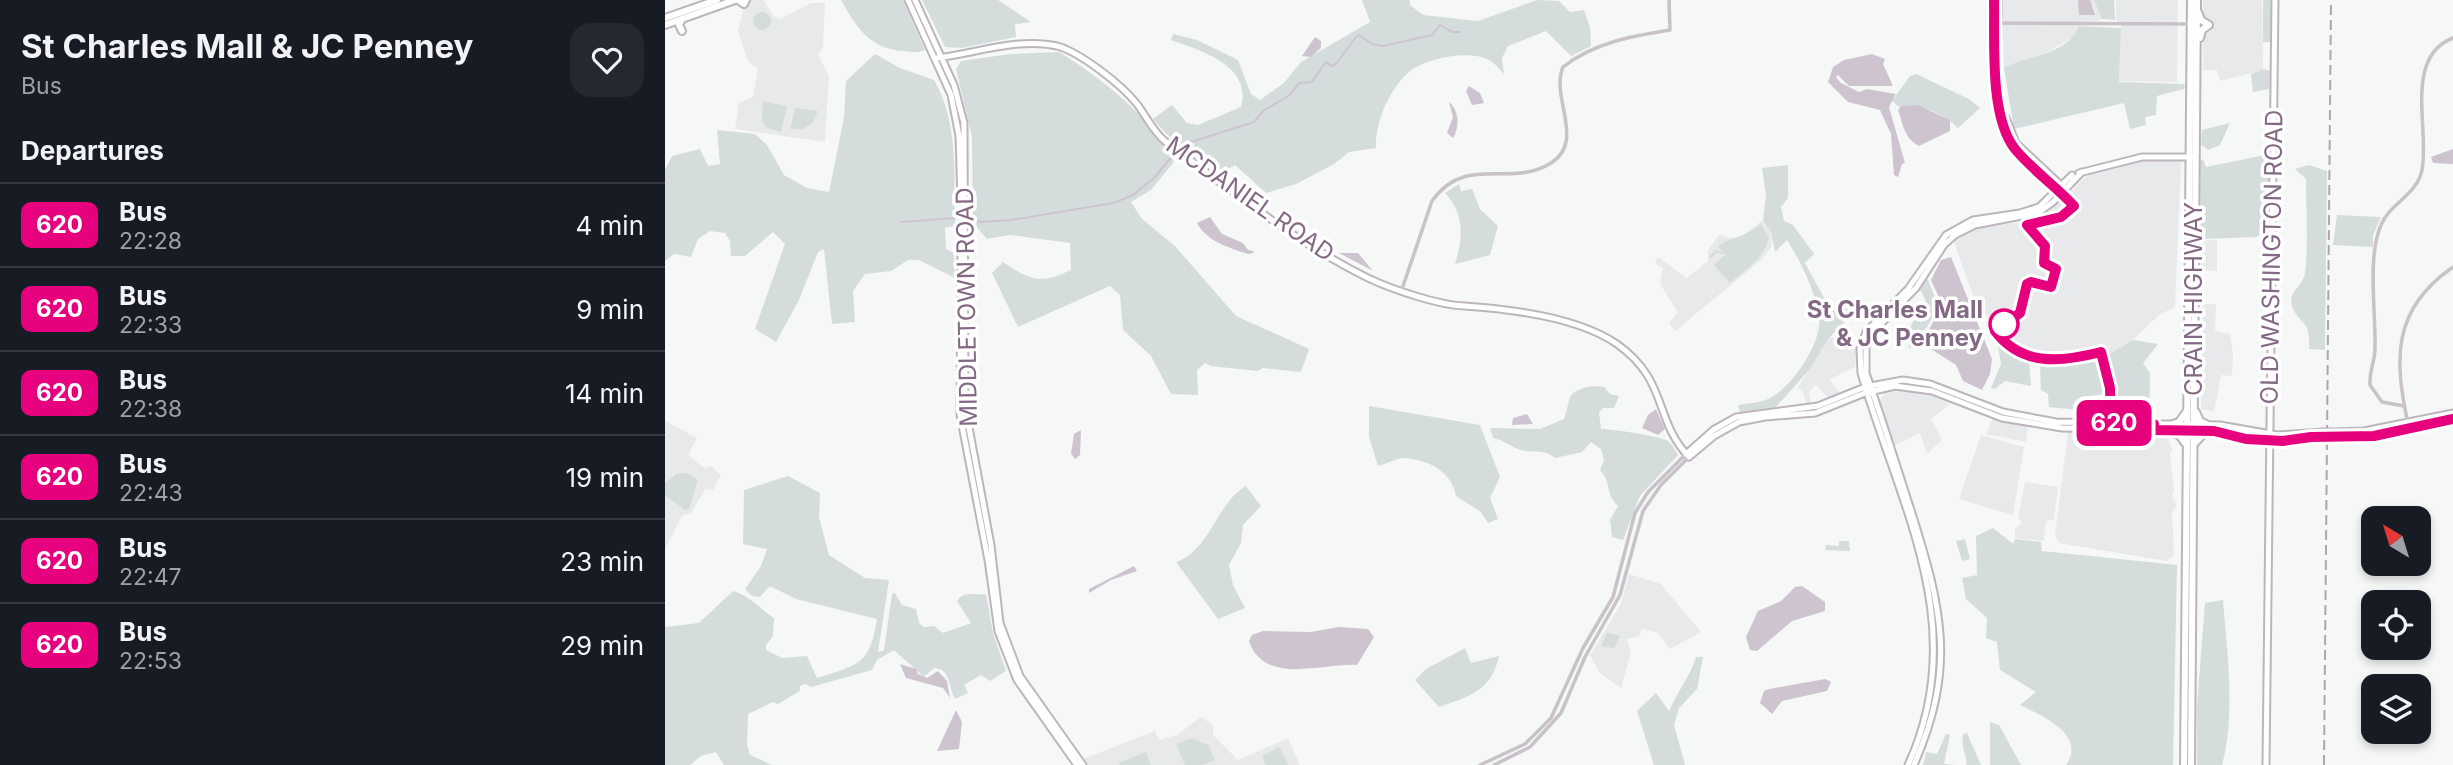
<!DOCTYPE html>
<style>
body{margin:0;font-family:Inter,sans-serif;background:#242831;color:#f1f3f6;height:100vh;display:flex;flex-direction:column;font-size:26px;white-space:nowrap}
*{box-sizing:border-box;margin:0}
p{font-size:23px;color:#9ea1a6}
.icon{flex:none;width:38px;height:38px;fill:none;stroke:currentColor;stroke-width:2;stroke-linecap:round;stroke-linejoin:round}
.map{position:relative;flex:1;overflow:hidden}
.side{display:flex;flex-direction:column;background:#171b24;width:665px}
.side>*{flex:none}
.badge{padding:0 14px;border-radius:10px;font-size:24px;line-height:46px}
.needle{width:46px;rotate:322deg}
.controls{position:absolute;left:1696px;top:506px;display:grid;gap:14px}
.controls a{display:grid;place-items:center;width:70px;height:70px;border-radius:14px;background:#171b24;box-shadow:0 4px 10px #0003;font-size:35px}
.map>.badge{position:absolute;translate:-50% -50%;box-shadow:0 0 0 4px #fff}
h2{padding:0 21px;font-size:26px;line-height:63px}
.round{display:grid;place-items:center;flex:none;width:74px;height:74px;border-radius:21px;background:#242831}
.head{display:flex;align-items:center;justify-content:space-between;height:119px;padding:0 21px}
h1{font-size:33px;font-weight:700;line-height:52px}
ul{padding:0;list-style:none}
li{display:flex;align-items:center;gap:21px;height:84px;padding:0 21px;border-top:2px solid #363941}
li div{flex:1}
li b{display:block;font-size:26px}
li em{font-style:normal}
li .badge{min-width:77px;font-weight:700;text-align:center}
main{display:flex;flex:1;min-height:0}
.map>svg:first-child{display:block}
</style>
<main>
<section class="side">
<div class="head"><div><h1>St Charles Mall &amp; JC Penney</h1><p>Bus</p></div><a class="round"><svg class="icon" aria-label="heart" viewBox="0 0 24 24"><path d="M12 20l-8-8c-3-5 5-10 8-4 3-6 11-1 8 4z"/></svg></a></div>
<h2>Departures</h2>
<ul>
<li><span class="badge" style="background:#e6007e;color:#fff">620</span><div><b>Bus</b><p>22:28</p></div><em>4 min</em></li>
<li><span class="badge" style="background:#e6007e;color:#fff">620</span><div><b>Bus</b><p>22:33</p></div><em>9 min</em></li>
<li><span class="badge" style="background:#e6007e;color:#fff">620</span><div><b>Bus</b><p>22:38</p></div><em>14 min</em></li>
<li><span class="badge" style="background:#e6007e;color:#fff">620</span><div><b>Bus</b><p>22:43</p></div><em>19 min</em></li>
<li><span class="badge" style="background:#e6007e;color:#fff">620</span><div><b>Bus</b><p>22:47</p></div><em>23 min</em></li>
<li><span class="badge" style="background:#e6007e;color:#fff">620</span><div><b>Bus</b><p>22:53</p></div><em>29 min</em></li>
</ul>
</section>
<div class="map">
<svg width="1788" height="765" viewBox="0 0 1788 765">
<rect width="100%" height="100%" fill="#f5f8f7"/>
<path fill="#e8e9ea" d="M81,0h18l10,17 6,2 31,-16h14l-2,44 -5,8 11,21 -4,66 -90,-13 4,-26 14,-6 5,-28 -10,-8 -10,-30z
M1337,0h92l8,19 -23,7 -5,11 -40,22 -30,9z
M1451,0h62l-1,82 -58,-1 2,-55 -5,-7z
M1538,0h59l1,70 -43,11 -3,-11h-14z
M1488,158l28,4 -6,145 -16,8 -26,25 -27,16 -41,9 -25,1 -23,-10 -15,-12 -17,-31 -5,1 -27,-74 23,-13 50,-5 22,-9 42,-40z
M1098,220l8,12 1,14 -12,15 -85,70 -6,-8 9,-11 -18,-28 3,-16 -8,-4 3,-7 29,21 21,-17v-11l12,-16 10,4 12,-2z
M1552,240v31h-16l-1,-30z
M1538,304h13l-1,27 15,3 3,20 -1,22 -11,-1 -7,37 -13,-3z
M1169,337l23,7 -2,23 -26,13 11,13 -11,5 -14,-13 -6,7 2,12 -5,1 -2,-11 -6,-7 31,-49z
M1235,389l24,3 26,12 -19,15 11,21 -15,14 -7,-21 -26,13 -14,-46 6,-10z
M1328,417l35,8 -2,17 -40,-8z
M0,421l32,17 -9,17 16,13 7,-2 10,9 -8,15 -8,-1 -14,24 -9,3 -17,33z
M1403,432l88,1 12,5 4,12 -2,4 4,37 -2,5 5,10 -5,6 2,43 -7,6 -108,-18 -4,-8z
M1316,435l43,12 -11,68 -54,-16z
M1360,482l33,5 -4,33 -8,1 -2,20 -29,-3v-9l7,-6 -4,-6z
M964,574l32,10 40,48 -31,17 -12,-16 -16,-4 -3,7 -12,3 4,13 -10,36 -21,-15 -10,-18 31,-51z
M536,717l12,8v10l25,25 50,-22 12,27h-213l-4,-6 72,-28 4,9 18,-5z"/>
<path fill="#d5dcdc" d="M176,0h62l22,50c-7,3 -14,2 -22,1 -33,-2 -47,-24 -62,-51z
M257,0h76l33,22 -16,2 1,13 -54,11 -17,-1z
M697,0h48v5l13,10 55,6 59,-21 22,1 11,11 14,-2 6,18 1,18 -20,10 -25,-25 -38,15 -6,12 2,16c-4,-4 -8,-9 -12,-12 -17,-14 -66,-4 -82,9 -21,18 -35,51 -34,77l-27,4 -15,12 -38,20 -30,9 -31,-28 -14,8c-25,-16 -49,-30 -68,-54l19,-14 15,18 11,2 43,-18c12,-41 -41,-57 -70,-67l2,-6 24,6 41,20 13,34 9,6 24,-17 17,-21 69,-40z
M1429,0h20l1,20 -13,-1z
M1598,0h9v42h-9z
M88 21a9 9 0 1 1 18 0a9 9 0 1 1-18 0Z
M1414,26l42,2 -2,54 66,2 -1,5 -27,7 -1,19 -11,2 1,8 -16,4 -6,-26 -110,26 -10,-61c24,-13 64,-13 75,-42z
M394,52c45,28 90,63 115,110l-23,28 -20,12 11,17 33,27 61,70 73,33 -8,23 -38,-4 -5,3 -47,-5 -6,-3 -8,7 1,25 -27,-1 -20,-38 -28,-26 -3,-35 -10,-9 -92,41 -26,-54 11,-11c27,18 37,23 68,8l-1,-27 -60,-8 -23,4 -14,-16 -1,-86 -16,-68 5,-8 49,-7z
M210,54l25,14 34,12c25,42 20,99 21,146l-10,2 1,21 8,4 1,25 -36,-18h-11l-17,11 -26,3 -12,17 2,31 -23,2 -8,-75 -6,3 -19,48 -23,42 -21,-13 30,-85 -12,-12 -28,24h-14l-1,-15 -5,-8 -15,-2 -12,8 -7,18 -17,-3 -9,7v-91l7,-14 28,-7 8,17 12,-2 -3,-34 38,4 12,11 17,30 23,13 22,4 15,-75 2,-36z
M1599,69l6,2 -1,18 -16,3 -2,-18z
M1251,74l53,25 11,9 -22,20c-14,-14 -40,-26 -59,-21l-7,-6 18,-25z
M98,101l24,5 -6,26 -14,-4 -5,-6z
M130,108l23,3 -6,12 -9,6h-13z
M1565,123l-10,22 -12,5 -7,-5 1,-15z
M1605,154v74l-13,9 -56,2 -1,-78 3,-2 3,8z
M1123,165v33l-7,9 3,14 9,4 21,29 -9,9 24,44 6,4 21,-6 3,2 -30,31 -20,32 -33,37 -36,5 -2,-7c10,-2 22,-2 32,-7 21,-10 52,-55 49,-79 -3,-27 -18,-57 -32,-79l-12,12 -4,-20 -8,-12 3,-25 -4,-27z
M1644,165l18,6 -2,179 -16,-1c2,-31 -9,-22 -17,-43 -4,-13 8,-18 12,-29 5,-14 2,-79 2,-98l-11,-10z
M794,184l2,7 11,-2 8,20 18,17 -8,29 -35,9c8,-25 10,-50 -10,-71z
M1672,215l44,2 -8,18v12l-40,-2z
M1096,224l8,14c-5,21 -24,32 -39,45l-16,-18 12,-11 -9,-1 -6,5 -2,-2 7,-6 7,2 -5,-6c14,-9 26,-8 43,-22z
M1262,278l12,29 -14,23 2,16 -18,2c-3,-26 7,-26 17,-47l-6,-12z
M1468,340l25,4 -15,19 7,10 -1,47 -34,-2 -1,-32 -8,-30z
M1337,344l27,17 2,25 -26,-5 -10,8 -4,-1 10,-24 -3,-18z
M1432,358l7,36 -13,2 -4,15 -38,-4 -1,-13 -7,-4 -1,-24 25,-1z
M927,386l12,1 6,7 9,2 -5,12h-11l-4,4 2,17c11,0 58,7 67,12 5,4 7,9 10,14l-38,41 -17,44 -11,-3 -2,-17 8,-14c-13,-12 -6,-23 -18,-36l4,-10 -3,-11 -10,-7 -9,10 -27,6c-11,-10 -21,-4 -34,-8 -10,-3 -17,-10 -28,-12l-3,-10 50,1 24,-10c8,-20 -1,-27 28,-33z
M704,406l111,19 20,52 -10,21 8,21 -10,4 -7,-11 -25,-16c-4,-24 -27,-36 -51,-38 -8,0 -19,6 -27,8l-9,-29z
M21,473l12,7 -9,29 -4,1 -20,-15v-12l12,-9z
M123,476l32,17 -1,24 10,38 36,23 24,2 -11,72 6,-2 8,-56 3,-1 7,12 14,4 3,14 5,4 10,-1 9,7 28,-10 -14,-22c7,-11 18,-5 29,-7l7,39 13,38 -16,10 -9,-6 -17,10 4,8 -13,6c-7,-11 -3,-30 -21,-31l-10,9 -30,-27 -17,10 -5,10 -61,17 -6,-3 -5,2v5l-22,13 -5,-2 -25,12 -1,31 3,10 22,10h-48l-8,-13 -15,4 -11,9h-25v-138l34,-4 34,-32c16,4 27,18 41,27l-1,18 -7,9v5l16,8 25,-2 10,22c41,-13 53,-13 60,-59l-81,-20 -26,-13 -10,11 -8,-1 -7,-7 16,-23 6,-17 -24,-5 1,-54z
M581,486l15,20 -18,19 -2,18 -12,22 4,20 12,23 -27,11 -42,-57c35,-12 40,-59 70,-76z
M1328,528l20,16 2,-5 26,3 1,9 135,14 -4,200h-107c21,-30 -23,-49 -46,-60l16,-13 -36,-22 -3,-28 -11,-4 1,-20 -21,-19 -4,-21 15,-3 -1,-39z
M1300,539l5,20 -8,2 -6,-20z
M1174,541h10l1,10 -25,-1 1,-5 13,1z
M1558,600c4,53 13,113 -1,165h-25v-59l8,-103z
M942,633l13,3 -6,12 -13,-2z
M800,648l6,15 28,-7c-7,34 -30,41 -60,51l-24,-27 11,-11z
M1031,657h7l-6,32 -18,19 -5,17 11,40h-31l-17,-54 19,-18 13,18c9,-20 21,-35 27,-54z
M1325,722l9,3 22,40h-31z
M1302,733l14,32h-15c3,-8 -6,-16 -3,-31z
M1281,734l4,1 -6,29 11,1h-32l3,-13 11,2z
M527,738l16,7 7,15 -13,5h-17l-9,-21z
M614,747l10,18h-23l-4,-9z
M481,752l5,13h-31l-1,-2z"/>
<path fill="#cdc4d0" d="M1413,0h12l5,15h-16z
M650,37l6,4v7l-10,9 -9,-1z
M1207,54l13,5 -2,5 10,22h-44l-11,-11 -2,2 5,6 18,9 8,-3 29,5 -7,13 16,56 -3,1 -4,13 -4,-2 -3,-41 -11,-24 -32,-8 -20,-20 5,-15 11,-7z
M804,86l11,7 4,10 -12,2 -6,-14z
M784,102c10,8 11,25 4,36l-6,-5 6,-16z
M1253,105l32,15v11l-31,15c-15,-8 -16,-22 -21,-36l3,-4z
M1788,149v15l-20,-1 -2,-6z
M545,217l12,17 21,9 5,7 6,1 -1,2 -5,1c-18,-6 -42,-13 -51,-31z
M674,253h19l15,18z
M1286,257l41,102 -2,15 -8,16 -19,-9 -7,-16 -25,-16 -5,-13 16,-32 -11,-24 10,-20z
M991,409l9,20 -7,6 -16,-7 6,-13z
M862,414l6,10 -21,1 1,-7z
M416,430l-1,25 -5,4 -4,-5 3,-20z
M469,566l3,5 -26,9 -22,13v-4z
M1137,586l23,16v9l-33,10 -35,30 -7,-1 -4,-13 12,-26 23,-10 14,-14z
M674,627l29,2 6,8 -17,28c-35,-2 -93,21 -108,-24l3,-6 11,-4 48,1z
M235,664l16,5 2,5 9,4 11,-7 9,10 3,17 -7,-10 -37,-10z
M1160,679l6,3 -4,9 -45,10 -10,13 -12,-11 4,-12 5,-2z
M291,710l6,12 -3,27 -22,2z"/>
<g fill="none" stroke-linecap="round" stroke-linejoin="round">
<path stroke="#cdc4d0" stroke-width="2" d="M236,222l55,-4 25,4 30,-2 102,-17 20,-8 21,-17 24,-29 13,-7 63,-20 9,-11 27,-16 9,-12 13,-1 14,-20 5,4 5,-2 20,-27 3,-2 13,9 11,2 49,-11 8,-10 12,7h8"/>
<g stroke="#bdb5bd" stroke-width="9">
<path id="major" d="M243,0l43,95 8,41 2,64
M250,0l39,85 10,38 1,283 26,139 9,78 20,53 63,89
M1329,0c1,38 -5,108 15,141 12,19 34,35 51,50
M1333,18v-18
M271,58c37,-4 83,-21 121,-12 23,6 65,39 80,58 9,12 17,29 29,38 65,48 129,100 202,136 23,11 70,27 96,28 46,3 114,11 153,38 52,37 36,75 72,113l25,-21 25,-14 26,-5 50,-4 50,-20 30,-7 37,5 70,27 60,10 152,3 32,8 31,2 45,-4
M1341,118l10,25 47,44
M1414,173l63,-16h50
M296,245l-1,170 28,145 10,71 19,49 60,85
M1666,432l33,-1 89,-18
M1666,437l43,-1 79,-17
M1021,454l27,-24 23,-13 82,-11 47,-19 38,-7 27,4 73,28 53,10 164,3 57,10 45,-3
M1243,765c64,-139 -8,-258 -47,-392l-1,-24 6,-17 42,-43 38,-54 27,-15 47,-7 19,-6 33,-32
M1249,765c43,-98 28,-157 -3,-255 -15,-46 -29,-92 -45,-137v-25l6,-15 44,-45 28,-43 11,-10 20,-10 63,-12 15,-11 29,-30
M1601,765l9,-765"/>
</g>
<g stroke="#bbb5bb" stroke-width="10">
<path id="highway" d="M73,0l6,4 2,-4
M1533,12l3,8 8,5 -7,5 -2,8
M0,18l52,-18
M17,19l-3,6 3,6
M0,25l70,-25
M1531,412l4,9 8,4
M1505,425l9,-3 7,-10
M1503,430l12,6 5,7
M1530,443l11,-12
M1519,765l7,-765
M1526,765l6,-765"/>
</g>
<path stroke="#c9c2c9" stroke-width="3.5" d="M1330,23l196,1
M736,292l31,-91c34,-48 78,-12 119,-38 35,-22 -1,-66 12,-96 30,-24 69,-31 107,-37l-1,-30
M1739,406l-22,-4 -12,-17c-1,-13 5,-24 5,-37 1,-35 -8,-91 6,-123 9,-22 36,-30 41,-55 8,-40 -19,-113 31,-132
M1743,424c-14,-65 -16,-115 45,-157
M815,765l45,-21 26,-26 32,-70 30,-51 22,-84 13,-21 38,-38
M829,765l36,-18 31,-34 24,-56 35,-62 23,-84 18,-26 28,-28"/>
<use href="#major" stroke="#fff" stroke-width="5"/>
<use href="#highway" stroke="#fff" stroke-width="6"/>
<path stroke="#afa5af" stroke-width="2" stroke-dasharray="10 5" stroke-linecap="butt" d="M1659,765l7,-765"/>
<g stroke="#bdb5bd" stroke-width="9" stroke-linecap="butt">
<path id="major-bridge" d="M1657,432h9
M1657,437h9"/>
</g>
<use href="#major-bridge" stroke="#fff" stroke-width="5"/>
</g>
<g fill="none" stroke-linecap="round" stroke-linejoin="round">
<g stroke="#fff" stroke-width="16">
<path id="line" d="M1329,0c1,41 -5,116 21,149 17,21 41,37 59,57l-13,11 -34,8 18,21 -1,17 12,6 -5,18 -20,-5 -4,2 -7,29 -25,18c27,36 67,31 106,21l9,36 1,35 43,1v6l60,1 32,8 37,2 28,-4 63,-1 79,-17"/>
</g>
<use href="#line" stroke="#e6007e" stroke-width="10"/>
</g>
<circle fill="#fff" stroke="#e6007e" stroke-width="3.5" cx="1339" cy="324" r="14"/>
<g text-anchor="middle" stroke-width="7" stroke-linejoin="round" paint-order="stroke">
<g font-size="24" fill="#836984" stroke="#fff">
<text transform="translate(585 199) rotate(35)" y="8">MCDANIEL ROAD</text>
<text transform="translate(1607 257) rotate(-89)" y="8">OLD WASHINGTON ROAD</text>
<text transform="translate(1529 299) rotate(-90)" y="8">CRAIN HIGHWAY</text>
<text transform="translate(302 307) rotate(-91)" y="8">MIDDLETOWN ROAD</text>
</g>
<g font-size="24" font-weight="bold" fill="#836984" stroke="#fff" text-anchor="end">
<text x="1318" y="318">St Charles Mall<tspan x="1318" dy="28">&amp; JC Penney</tspan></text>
</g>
</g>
</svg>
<div class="controls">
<a><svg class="needle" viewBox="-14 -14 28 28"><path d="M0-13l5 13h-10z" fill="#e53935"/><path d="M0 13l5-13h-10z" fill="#9ea1a6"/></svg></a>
<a><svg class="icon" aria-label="locate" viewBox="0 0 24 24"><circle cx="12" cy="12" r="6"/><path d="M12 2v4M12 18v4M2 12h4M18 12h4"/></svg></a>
<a><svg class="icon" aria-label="layers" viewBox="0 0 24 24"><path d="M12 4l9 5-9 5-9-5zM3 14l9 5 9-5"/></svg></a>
</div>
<b class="badge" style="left:1449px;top:423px;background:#e6007e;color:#fff">620</b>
</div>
</main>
